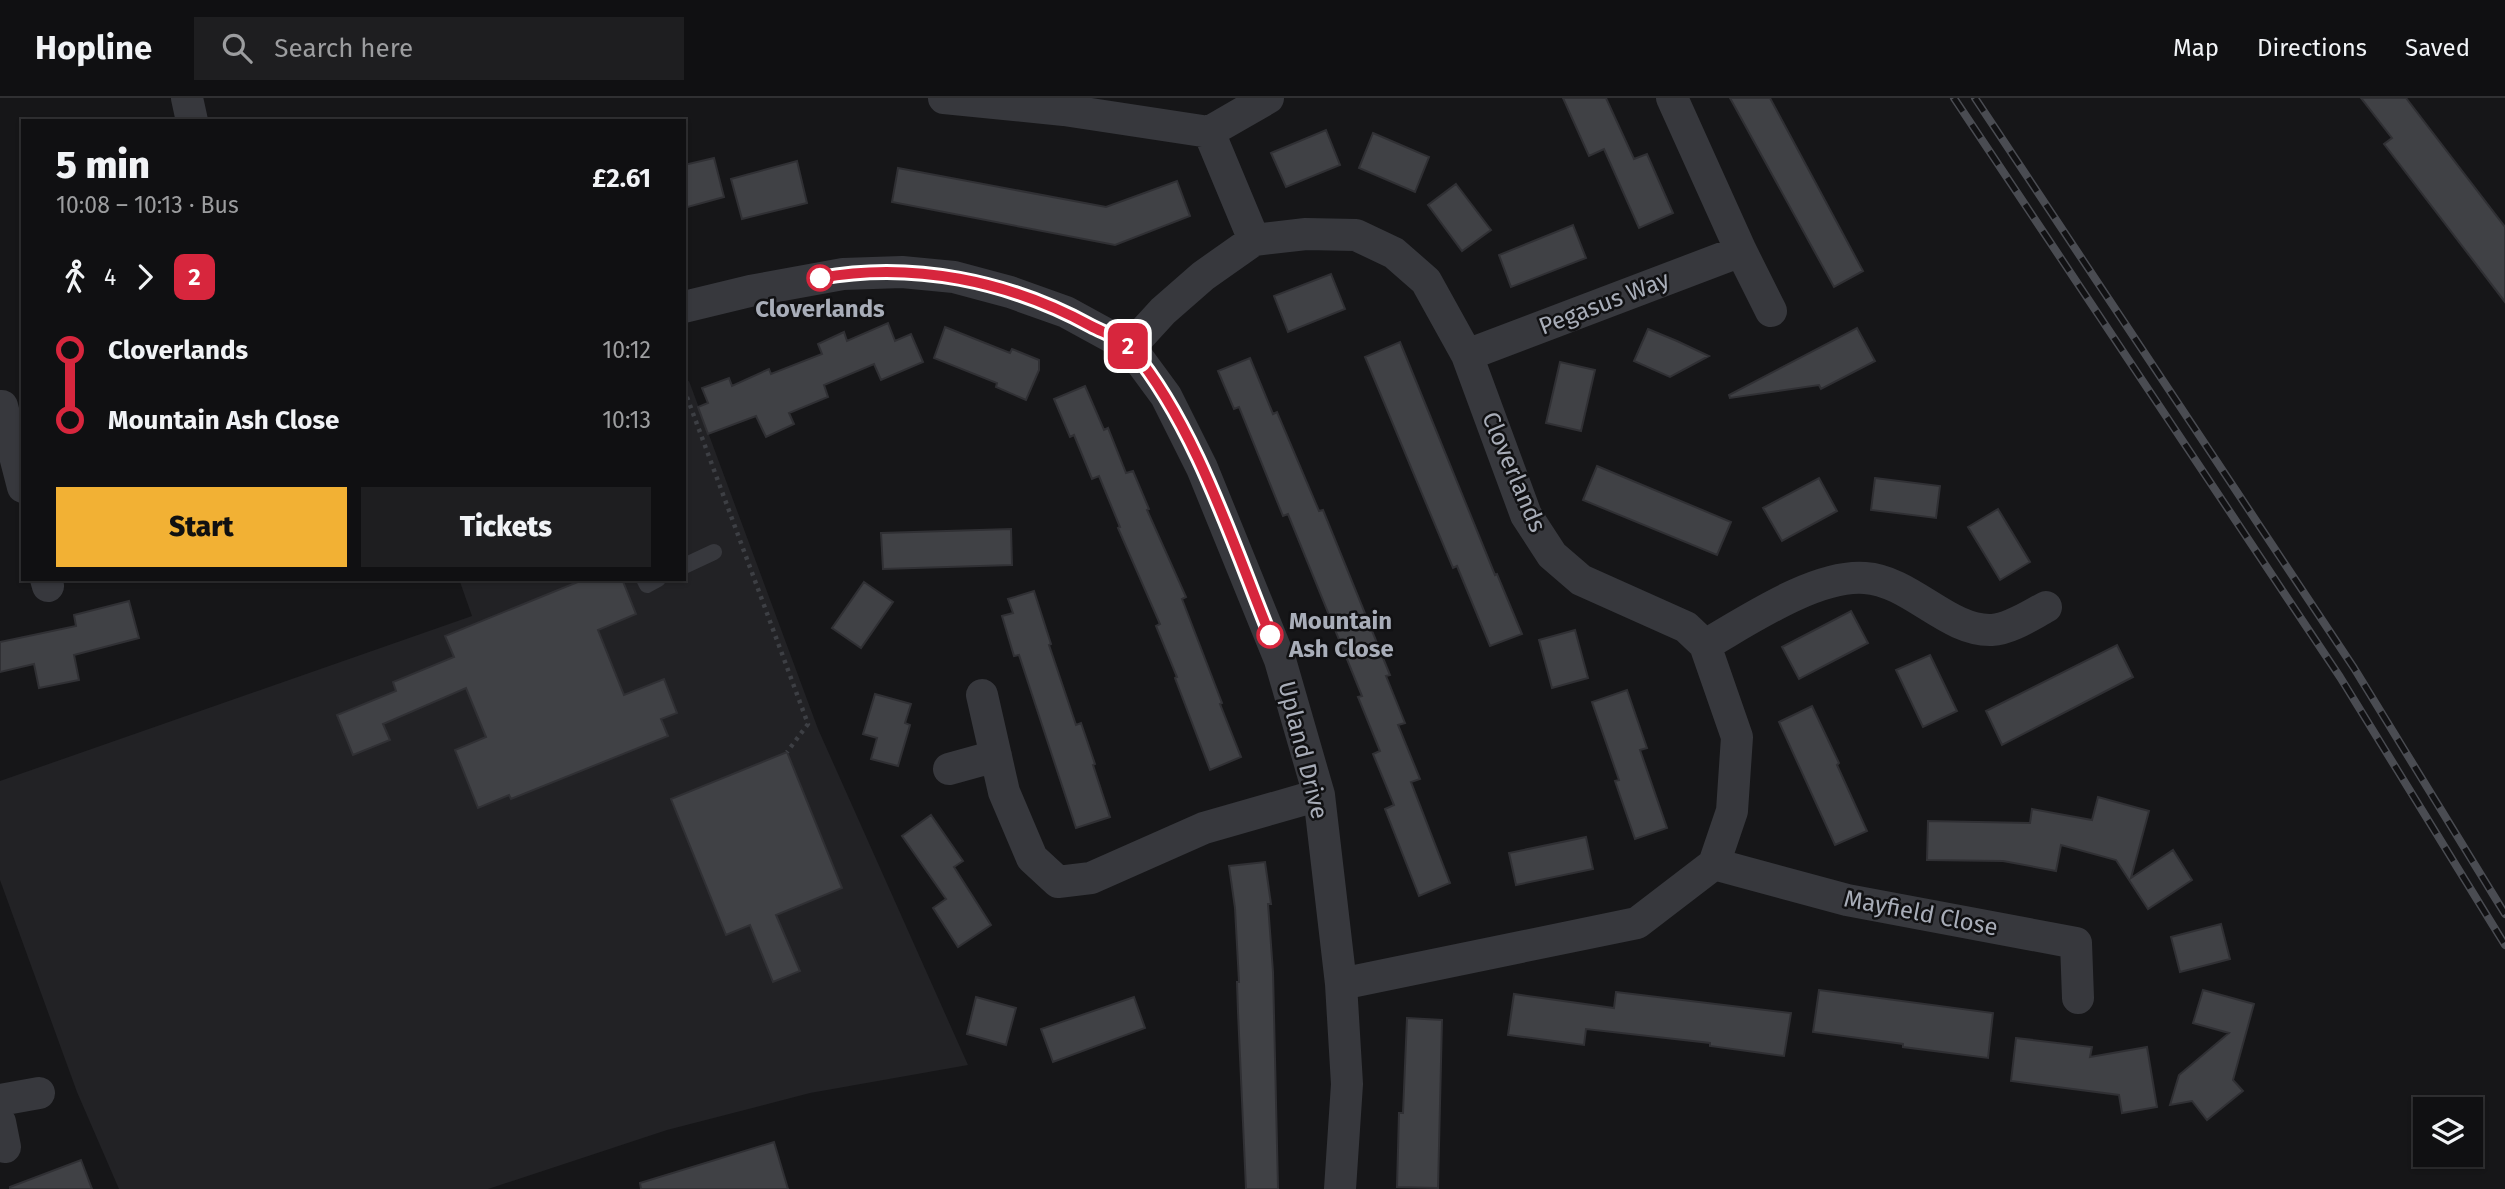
<!DOCTYPE html>
<meta charset="utf-8">
<style>
body{margin:0;font-family:"Fira Sans",sans-serif;background:#1e1e20;color:#f1f3f6;height:100vh;display:flex;flex-direction:column;font-size:26px;white-space:nowrap}
*{box-sizing:border-box;margin:0}
p{font-size:23px;color:#9c9d9f}
.icon{flex:none;width:38px;height:38px;fill:none;stroke:currentColor;stroke-width:2;stroke-linecap:round;stroke-linejoin:round}
.map{position:relative;flex:1;overflow:hidden}
.side{position:absolute;left:21px;top:21px;width:665px;height:462px;display:flex;flex-direction:column;background:#101012;border-radius:0px;box-shadow:0 2px 5px #0004,0 0 0 2px #303032}
.side>*{flex:none}
.badge{padding:0 14px;border-radius:10px;font-size:24px;line-height:46px}
.tools{position:absolute;left:2413px;top:999px;display:grid;gap:14px}
.tools a{display:grid;place-items:center;width:70px;height:70px;border-radius:0px;background:#101012;box-shadow:0 2px 5px #0004,0 0 0 2px #303032;font-size:35px}
.map>.badge{position:absolute;translate:-50% -50%;box-shadow:0 0 0 4px #fff}
.legs{display:flex;align-items:center;gap:10px;height:77px;padding:0 35px;font-size:23px}
.legs p{margin-inline-start:auto}
.overview{display:flex;align-items:center;justify-content:space-between;height:119px;padding:0 35px}
h1{font-size:38px;font-weight:800;line-height:52px}
.button{display:flex;gap:14px;margin-top:auto;padding:14px 35px}
.button a{flex:1;height:80px;border-radius:0px;background:#f2b134;color:#111;font-size:28px;font-weight:800;line-height:80px;text-align:center}
.button a+a{background:#1e1e20;color:#f1f3f6}
ul{padding:0 35px;list-style:none}
li{display:flex;align-items:center;gap:24px;height:70px;font-size:26px}
li i{display:grid;place-items:center;width:10px;height:100%;margin:0 9px;background:currentColor}
li i::after{content:'';width:18px;height:18px;margin:-9px;border:5px solid;border-radius:50%;background:#101012}
li p{margin-inline-start:auto}
li:first-child i{background:linear-gradient(#0000 50%,currentColor 0)}
li:last-child i{background:linear-gradient(currentColor 50%,#0000 0)}
header{display:flex;align-items:center;gap:42px;box-sizing:border-box;height:98px;padding:0 35px;background:#101012;border-bottom:2px solid #303032}
header strong{font-size:33px}
nav{display:flex;gap:38px;margin-inline-start:auto;font-size:24px}
.search{width:490px;height:63px;background:#1e1e20;display:flex;align-items:center;gap:18px;box-sizing:border-box;padding:0 24px;border-radius:0px;color:#9c9d9f;font-size:26px}
.map>svg:first-child{display:block}
</style>
<header>
<strong>Hopline</strong>
<div class="search"><svg class="icon" aria-label="search" viewBox="0 0 24 24"><circle cx="10" cy="10" r="6"/><path d="M15 15l6 6"/></svg>Search here</div>
<nav><a>Map</a><a>Directions</a><a>Saved</a></nav>
</header>
<div class="map">
<svg width="2505" height="1091" viewBox="0 0 2505 1091">
<rect width="100%" height="100%" fill="#161618"/>
<path fill="#222225" d="M689,283l129,348 150,336 -158,28 -143,37 -179,59h-369l-42,-97 -77,-212v-99l472,-165 -13,-37h225v-197z"/>
<path fill="#404145" stroke="#303034" stroke-width="2" d="M1563,0h43l28,61 13,-5 26,59 -34,15 -35,-79 -15,7z
M1730,0h40l93,173 -29,16z
M2361,0h45l99,129v75l-121,-158 8,-6z
M1326,32l14,35 -54,22 -15,-34z
M1373,35l56,24 -14,35 -56,-24z
M714,60l10,39 -40,11v-43z
M797,63l10,42 -65,16 -11,-40z
M898,70l208,39 71,-26 13,35 -75,29 -223,-43z
M1456,86l35,46 -29,21 -34,-46z
M1573,127l13,33 -75,29 -12,-32z
M1331,176l14,35 -57,23 -14,-36z
M888,225l7,18 16,-7 12,28 -42,18 -7,-16 -50,21 4,12 -39,16 5,11 -28,13 -10,-21 -48,18 -10,-27 10,-4 -6,-15 27,-10 3,8 37,-17 2,5 51,-20 -4,-10 26,-12 3,9z
M945,229l65,26 2,-4 27,11v10l-13,30 -30,-13 1,-4 -63,-25z
M1857,230l18,33 -54,28 -2,-4 -89,13 -1,-3z
M1648,231l29,12 32,15 -39,21 -36,-16z
M1400,244l95,233 2,-1 25,60 -32,12 -33,-80 -4,2 -88,-211z
M1250,260l23,56 4,-2 42,99 4,-1 67,165 -4,1 19,47 -7,2 22,54 -9,3 39,101 -31,13 -34,-87 9,-4 -21,-51 7,-3 -22,-54 4,-1 -74,-182 -5,2 -44,-109 -5,2 -16,-38z
M1560,264l35,8 -14,61 -35,-8z
M1085,288l19,44 4,-2 18,45 7,-2 16,38 -2,1 39,87 -4,2 40,104 -2,1 21,53 -31,13 -35,-92 2,-1 -21,-51 4,-2 -42,-96 2,-1 -21,-51 -7,3 -18,-44 -4,2 -16,-38z
M1597,368l134,56 -14,33 -134,-55z
M1819,380l18,33 -55,30 -19,-33z
M1875,380l65,8 -4,32 -65,-8z
M1998,411l32,53 -30,18 -32,-53z
M1011,431l1,36 -129,4 -2,-36z
M585,481h37l14,35 -38,16 26,65 40,-16 13,34 -16,6 7,17 -157,63 -2,-4 -31,13 -23,-58 31,-13 -20,-49 -83,36 7,16 -37,15 -16,-40 59,-24 -3,-9 61,-25 -9,-21z
M864,484l29,20 -32,46 -29,-20z
M1034,493l17,53 -2,1 27,80 5,-2 14,41 -2,1 17,52 -34,11 -57,-173 -5,1 -12,-40 11,-3 -5,-14z
M129,503l10,37 -65,17 5,25 -40,8 -5,-24 -34,8v-30l76,-16 -2,-11z
M1851,513l17,32 -69,36 -17,-32z
M1575,532l13,48 -36,10 -13,-48z
M2117,547l16,32 -131,68 -16,-34z
M1930,557l27,56 -34,16 -27,-57z
M1627,592l20,58 -7,2 27,78 -32,11 -20,-58 4,-1 -27,-78z
M875,596l36,10 -6,19 5,2 -12,41 -27,-7 6,-21 -14,-4z
M1812,608l27,57 -2,2 30,66 -32,14 -56,-123z
M787,654l55,136 -66,27 24,56 -27,11 -23,-57 -24,10 -55,-136z
M2098,699l51,14 -18,67 42,-28 19,30 -44,29 -32,-49 -55,-15 -5,26 -53,-10 -76,-1 1,-39 102,2 2,-14 60,11z
M931,717l32,46 -9,6 37,58 -33,22 -25,-39 13,-9 -44,-63z
M1586,739l7,32 -77,16 -7,-32z
M1265,764l6,42h-3l5,68 5,217h-32l-8,-177 -1,-30h2l-4,-74 -6,-42z
M2221,826l9,35 -50,13 -9,-35z
M1819,892l174,23 -5,45 -85,-11v-3l-90,-12z
M2203,892l51,14 -21,76 10,11 -36,29 -15,-19 -22,4 9,-30 50,-42 -36,-10z
M1616,894l175,21 -7,43 -74,-10v-3l-124,-14 -2,16 -76,-10 6,-41 100,14z
M976,899l40,11 -10,37 -39,-11z
M1134,899l11,31 -92,34 -12,-33z
M1407,920l35,2 -4,168 -41,-1 2,-74h4z
M2016,940l76,9 -2,10 57,-10 10,60 -35,6 -3,-18 -108,-14z
M774,1044l14,47h-147l-1,-6z
M81,1062l11,29h-82v-2z"/>
<g fill="none" stroke-linecap="round" stroke-linejoin="round">
<path stroke="#3d3f44" stroke-width="4.5" stroke-dasharray="3.5 5" stroke-linecap="butt" d="M684,291l124,335 -21,28
M563,481l2,8"/>
<path stroke="#37383d" stroke-width="16" d="M684,468l30,-14
M644,481l3,6 11,-6"/>
<path stroke="#37383d" stroke-width="32" d="M187,0l5,23
M944,0l120,12 145,22 59,-34
M1672,0l69,153 30,60
M1209,34l45,108
M684,209l66,-16 93,-17 59,-2 52,5 56,15 56,20 64,35 36,49 36,72 78,192 39,135 22,189 6,100 -7,105
M1130,249l33,-36 40,-35 51,-36 52,-6 50,1 38,18 32,28 41,74 59,160 26,40 29,25 105,47 19,18 32,92 -5,74 -18,53 -77,59 -296,61
M1467,257l274,-104
M2,308l21,81
M46,481l2,7
M1705,547c42,-24 111,-71 160,-67 46,3 83,54 127,52 18,-1 39,-15 54,-23
M982,597l22,97 28,66 26,24 33,-4 113,-50 115,-33
M949,671l47,-13
M1714,766l133,36 229,43 2,55
M0,1002l39,-7
M0,1024l5,25"/>
<g stroke="#4a4c52" stroke-width="8">
<path id="rail" d="M1954,0l386,579 165,268
M1975,0l379,570 151,246"/>
</g>
<use href="#rail" stroke="#111113" stroke-width="5" stroke-dasharray="16" stroke-linecap="butt"/>
</g>
<g fill="none" stroke-linecap="round" stroke-linejoin="round">
<g stroke="#fff" stroke-width="16">
<path id="line-1" d="M820,180c92,-17 189,3 271,48 13,7 32,13 41,24 63,75 101,194 138,285"/>
</g>
<use href="#line-1" stroke="#d7263d" stroke-width="10"/>
</g>
<g fill="#fff" stroke="#d7263d" stroke-width="3.5">
<circle cx="820" cy="180" r="12"/>
<circle cx="1270" cy="537" r="12"/>
</g>
<g text-anchor="middle" stroke-width="5" stroke-linejoin="round" paint-order="stroke">
<g font-size="24" fill="#a8adb8" stroke="#111113">
<text transform="translate(1604 205) rotate(-21)" y="8">Pegasus Way</text>
<text transform="translate(1514 374) rotate(67)" y="8">Cloverlands</text>
<text transform="translate(1303 652) rotate(76)" y="8">Upland Drive</text>
<text transform="translate(1921 815) rotate(11)" y="8">Mayfield Close</text>
</g>
<g font-size="24" font-weight="bold" fill="#a8adb8" stroke="#111113">
<text x="820" y="219">Cloverlands</text>
<text x="1289" y="531" text-anchor="start">Mountain<tspan x="1289" dy="28">Ash Close</tspan></text>
</g>
</g>
</svg>
<div class="tools">
<a><svg class="icon" aria-label="layers" viewBox="0 0 24 24"><path d="M12 4l9 5-9 5-9-5zM3 14l9 5 9-5"/></svg></a>
</div>
<b class="badge" style="left:1128px;top:248px;background:#d7263d;color:#fff">2</b>
<section class="side">
<div class="overview"><div><h1>5 min</h1><p>10:08 – 10:13 · Bus</p></div><b>£2.61</b></div>
<div class="legs"><svg class="icon" aria-label="walk" viewBox="0 0 24 24"><circle cx="13" cy="4" r="2"/><path d="M13 8l-2 6 4 7M11 14l-3 7M7 12l3-4h3l4 4"/></svg>4<svg class="icon" aria-label="forward" viewBox="0 0 24 24"><path d="M9 5l7 7-7 7"/></svg><b class="badge" style="background:#d7263d;color:#fff">2</b></div>
<ul>
<li><i style="color:#d7263d"></i><b>Cloverlands</b><p>10:12</p></li>
<li><i style="color:#d7263d"></i><b>Mountain Ash Close</b><p>10:13</p></li>
</ul>
<div class="button"><a>Start</a><a>Tickets</a></div>
</section>
</div>
